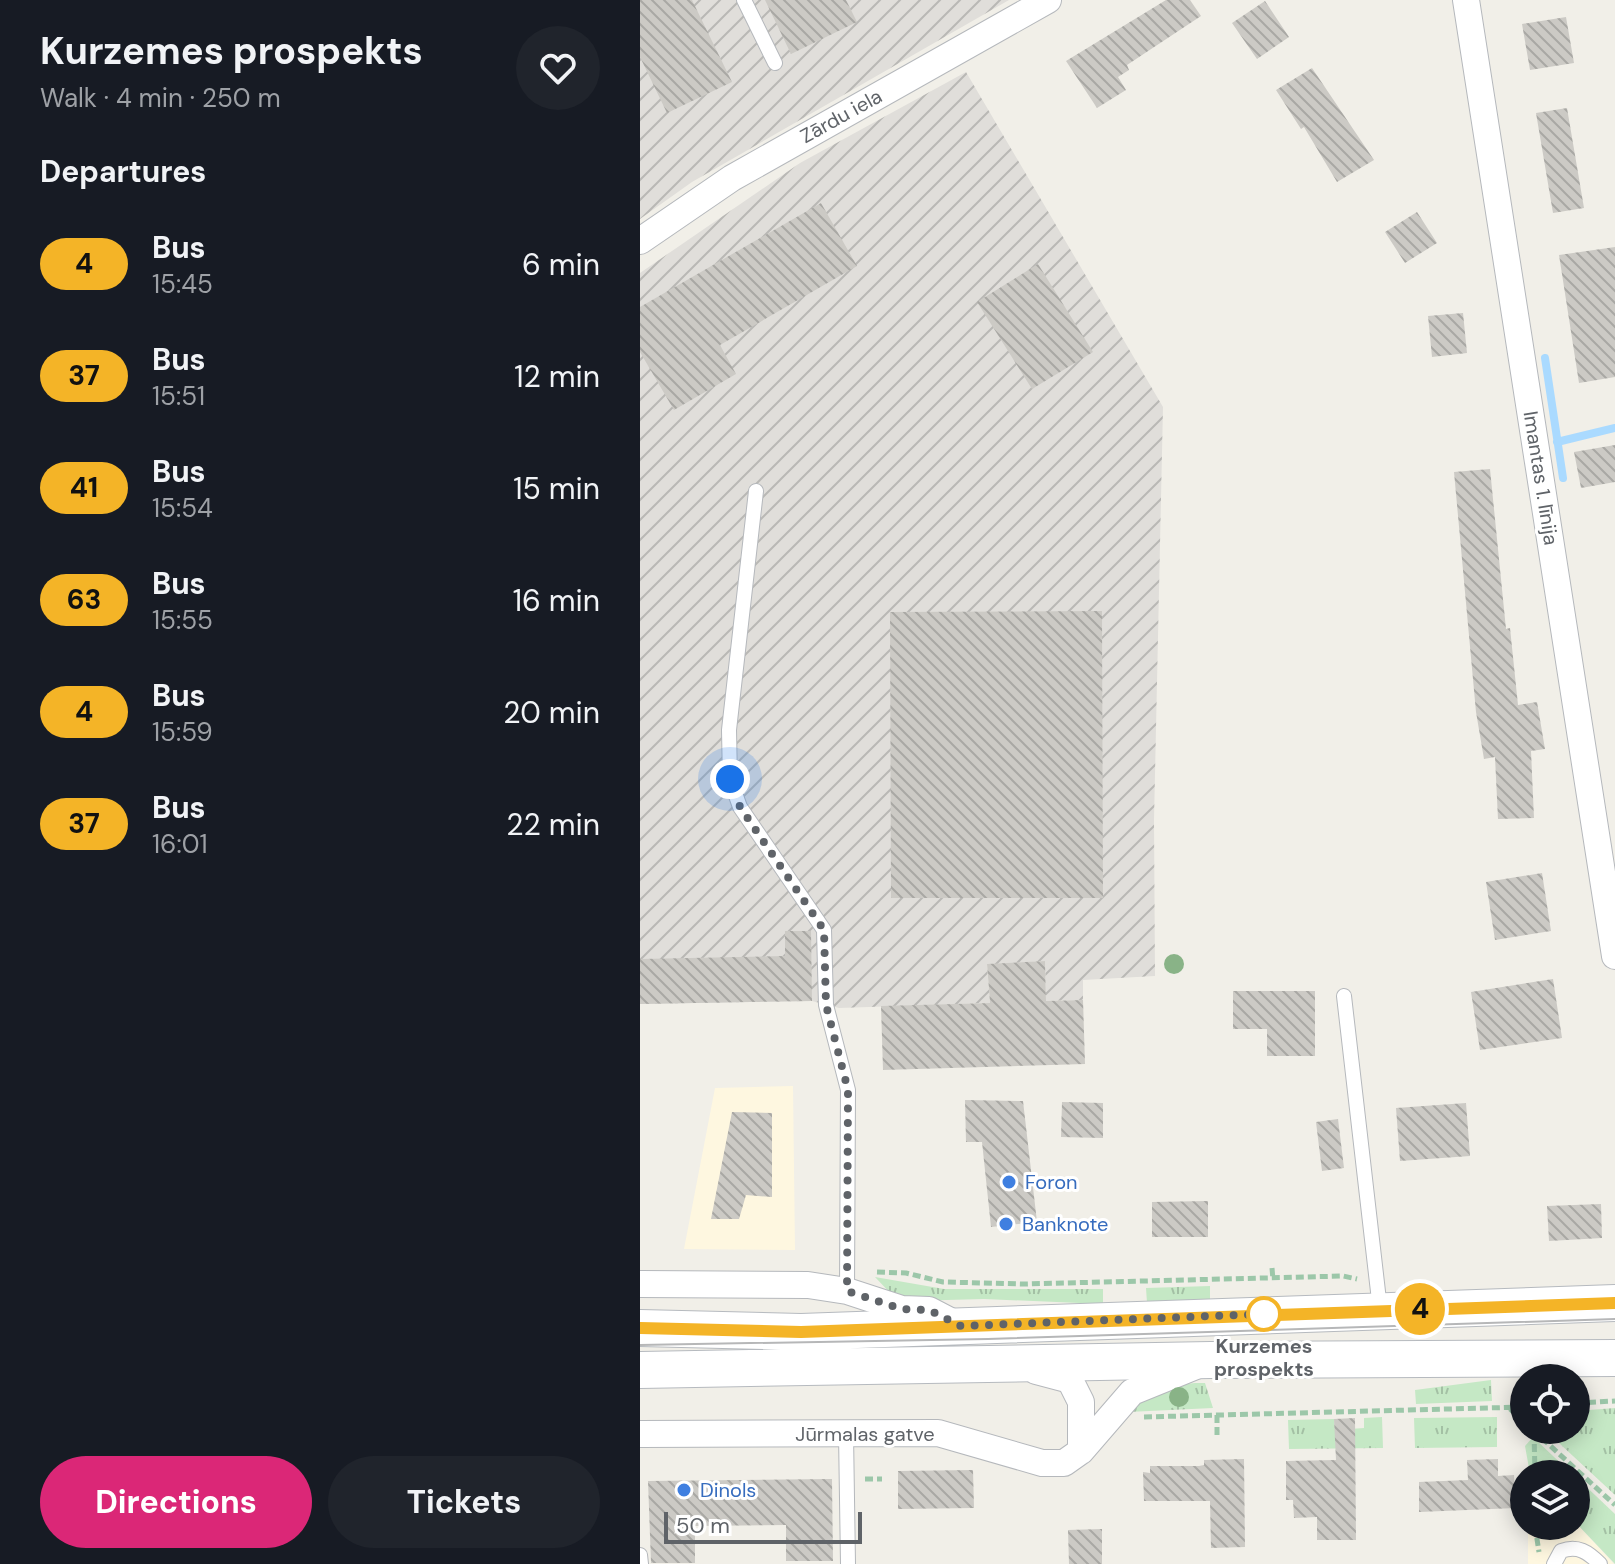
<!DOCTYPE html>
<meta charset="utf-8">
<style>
body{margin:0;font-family:"DM Sans",sans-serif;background:#20242c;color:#f1f3f6;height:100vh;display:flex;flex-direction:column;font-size:30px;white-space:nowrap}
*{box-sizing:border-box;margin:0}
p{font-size:26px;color:#9ea1a6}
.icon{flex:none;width:44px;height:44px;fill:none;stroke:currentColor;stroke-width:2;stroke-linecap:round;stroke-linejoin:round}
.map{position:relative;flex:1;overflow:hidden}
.panel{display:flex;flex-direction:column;background:#171b24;width:640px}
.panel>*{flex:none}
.badge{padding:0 16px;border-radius:26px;font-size:28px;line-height:52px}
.tools{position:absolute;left:870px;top:1364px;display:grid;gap:16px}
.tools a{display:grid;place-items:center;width:80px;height:80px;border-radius:50%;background:#171b24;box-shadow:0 4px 20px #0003;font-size:40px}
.scale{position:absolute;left:24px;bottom:20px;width:198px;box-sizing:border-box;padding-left:8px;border:4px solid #5f6368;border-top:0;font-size:22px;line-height:28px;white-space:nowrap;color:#5f6368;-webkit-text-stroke:6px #fff;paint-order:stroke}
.you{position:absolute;width:40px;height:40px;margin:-20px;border:6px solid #fff;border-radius:50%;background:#1a73e8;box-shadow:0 0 0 12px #1a73e833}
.map>.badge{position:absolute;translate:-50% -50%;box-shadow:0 0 0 4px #fff}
h2{padding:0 40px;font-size:30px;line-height:72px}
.round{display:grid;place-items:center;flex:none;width:84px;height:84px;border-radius:42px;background:#20242c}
.head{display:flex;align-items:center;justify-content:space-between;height:136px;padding:0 40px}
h1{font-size:38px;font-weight:700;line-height:60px}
.primary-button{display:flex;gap:16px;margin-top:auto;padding:16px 40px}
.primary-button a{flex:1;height:92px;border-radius:48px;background:#db2777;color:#fff;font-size:32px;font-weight:700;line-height:92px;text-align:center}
.primary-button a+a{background:#20242c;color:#f1f3f6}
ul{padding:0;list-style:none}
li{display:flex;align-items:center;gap:24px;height:112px;padding:0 40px}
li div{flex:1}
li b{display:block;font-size:30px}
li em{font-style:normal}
li .badge{min-width:88px;font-weight:700;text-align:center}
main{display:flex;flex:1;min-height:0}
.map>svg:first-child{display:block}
</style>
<main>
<section class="panel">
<div class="head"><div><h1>Kurzemes prospekts</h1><p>Walk · 4 min · 250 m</p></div><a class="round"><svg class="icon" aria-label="heart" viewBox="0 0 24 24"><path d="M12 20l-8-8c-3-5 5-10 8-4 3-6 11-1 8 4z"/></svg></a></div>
<h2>Departures</h2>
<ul>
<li><span class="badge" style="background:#f4b427;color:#111">4</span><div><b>Bus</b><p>15:45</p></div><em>6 min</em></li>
<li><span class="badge" style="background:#f4b427;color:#111">37</span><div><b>Bus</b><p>15:51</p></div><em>12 min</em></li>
<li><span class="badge" style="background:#f4b427;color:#111">41</span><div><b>Bus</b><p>15:54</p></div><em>15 min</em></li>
<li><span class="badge" style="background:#f4b427;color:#111">63</span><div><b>Bus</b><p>15:55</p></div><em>16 min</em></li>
<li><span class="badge" style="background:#f4b427;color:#111">4</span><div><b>Bus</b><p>15:59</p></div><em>20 min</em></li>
<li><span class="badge" style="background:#f4b427;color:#111">37</span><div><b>Bus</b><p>16:01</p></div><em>22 min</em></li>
</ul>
<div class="primary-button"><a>Directions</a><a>Tickets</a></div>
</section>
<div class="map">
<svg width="975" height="1564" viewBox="0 0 975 1564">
<defs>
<pattern id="industrial-furrows" width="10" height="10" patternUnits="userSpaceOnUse" patternTransform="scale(2)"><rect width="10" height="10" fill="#e0deda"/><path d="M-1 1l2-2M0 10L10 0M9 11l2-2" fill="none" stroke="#b9b8b5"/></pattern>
<pattern id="grass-tufts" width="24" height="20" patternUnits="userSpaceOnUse" patternTransform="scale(2)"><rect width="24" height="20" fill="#c5e8c5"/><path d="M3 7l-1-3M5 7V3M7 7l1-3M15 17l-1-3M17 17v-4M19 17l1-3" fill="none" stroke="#a3c0a4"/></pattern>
<pattern id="building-back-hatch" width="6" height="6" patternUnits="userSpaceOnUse" patternTransform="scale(2)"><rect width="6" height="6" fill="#cccac5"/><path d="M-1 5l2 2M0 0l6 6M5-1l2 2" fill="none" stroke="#a9a8a4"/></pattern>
</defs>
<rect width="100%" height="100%" fill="#f1efe8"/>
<path fill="#fef7e0" d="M153,1086l2,164 -111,-1 31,-161z
M936,1523l38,41h-86v-38z"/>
<path fill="url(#industrial-furrows)" d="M0,0h369l-317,182 -52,37z
M326,72l197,335 -9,413 1,156 -72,4v20l-37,1 -1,-40 -58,4 3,38 -151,5 -27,-7 -172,3v-731l160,-110z"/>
<path fill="url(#grass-tufts)" d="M235,1277l69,12h159v15l-119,-5 -75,2 -16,-5z
M570,1286v13l-63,4 -1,-15z
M851,1380l1,21 -76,3 -1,-14z
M555,1383h10l8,25 -85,4c15,-18 44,-27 67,-29z
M975,1408v87l-70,-65h31v-19z
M742,1417l1,31 -94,1 -1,-29 46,-1 1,11 29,-2v-10z
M857,1417v30l-82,1 -1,-30z
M893,1437l39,37h-42l-5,-28z
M936,1477l39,37v50l-39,-41z"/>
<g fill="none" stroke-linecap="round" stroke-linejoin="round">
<path stroke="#aadaff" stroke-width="8" d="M905,358l18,120
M917,442l58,-14"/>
</g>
<path fill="url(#building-back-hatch)" d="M0,0h52l40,82 -65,31 -27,-56z
M125,0h81l11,22 -66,32z
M526,0h24l11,16 -74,49 2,5 -11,7 8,13 -29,18 -31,-47z
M625,1l24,36 -32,22 -25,-36z
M926,17l8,46 -44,7 -8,-46z
M672,68l62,92 -37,22 -33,-55 -3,2 -25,-39z
M927,108l17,100 -31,5 -17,-100z
M181,203l36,63 -137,79 16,29 -62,36 -34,-58v-45z
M777,212l20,31 -32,20 -20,-31z
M975,247v130l-36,6 -20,-128z
M398,264l55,88 -61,37 -55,-87z
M823,313l4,40 -35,4 -4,-41z
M975,445v37l-34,6 -7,-36z
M850,469l16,160 4,-1 8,77 19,-3 8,47 -14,2 3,67 -36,1 -3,-62 -11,2 -8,-47 -22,-240z
M462,611l1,287h-212l-1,-286z
M902,873l9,58 -56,9 -9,-58z
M145,931h26l1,70 -172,3v-45l145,-3z
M405,961l1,40 37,-1 2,64 -202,6 -2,-64 109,-3 -3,-39z
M913,979l9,59 -82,12 -9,-58z
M593,991h82v65h-48v-27h-34z
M325,1100l58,1 14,121 -46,5 -9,-85h-16z
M422,1102l41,1v35l-42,-1z
M826,1103l4,53 -70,5 -4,-53z
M92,1112l40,1v84l-26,-2 -7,24h-28z
M698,1119l6,49 -22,3 -6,-49z
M568,1201v36h-56v-35z
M961,1204l1,34 -53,3 -2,-35z
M715,1418l1,122h-39v-23l-23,1 -1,-18h-7v-39l50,-1 -2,-41z
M604,1459l1,88 -34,1 -1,-47h-66l-1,-29 7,1v-7h49l5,-1v-5z
M858,1459v17l16,-1 2,33 -97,4v-30l49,-2 -1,-20z
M333,1470l1,38 -76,1v-38z
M192,1479l1,82h-47v-36l-91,1v37h-44l-3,-82z
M462,1529v35h-33l-1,-34z"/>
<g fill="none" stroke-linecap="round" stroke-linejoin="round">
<g stroke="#b5b8bc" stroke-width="16">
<path id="lane" d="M104,0l31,63
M116,491l-27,239 1,49 10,28 84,123 2,75 22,85 -1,201
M704,996l36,313
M206,1433l2,131
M0,1555l1,9
M914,1564l7,-13c17,-6 27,1 39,13"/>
</g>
<g stroke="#b5b8bc" stroke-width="28">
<path id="street" d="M826,0l149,956
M0,241l92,-63 316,-178
M0,1284l168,1 39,6 55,18 27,1 25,13
M396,1371l34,9 11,22v49
M0,1434l298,-1 104,30h22l17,-12 51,-59 64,-26"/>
</g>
<g stroke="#b6babf" stroke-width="38">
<path id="secondary" d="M0,1328l161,4 814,-29
M0,1370l571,-10 404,-2"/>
</g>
<path stroke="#9cc7a9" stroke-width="5" stroke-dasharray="8 4" stroke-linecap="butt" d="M632,1268l1,12
M237,1272l29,1 37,9 80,2 320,-8 14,3
M936,1403l39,-2
M870,1409l14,13
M577,1415v24
M504,1417l380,-10
M893,1430l82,75
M894,1432l1,42
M225,1479h17
M895,1526l4,26"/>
<use href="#lane" stroke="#fff" stroke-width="14"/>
<use href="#street" stroke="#fff" stroke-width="26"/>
<use href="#secondary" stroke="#fff" stroke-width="36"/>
<path stroke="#b6b7b8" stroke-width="2" d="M0,1345l348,-6 627,-20"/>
</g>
<g fill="#89b387">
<circle cx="534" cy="964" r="10"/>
<circle cx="539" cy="1397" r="10"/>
</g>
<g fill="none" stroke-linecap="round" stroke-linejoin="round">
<g stroke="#fff" stroke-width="18">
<path id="line" d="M0,1328l161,4 814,-29"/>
</g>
<use href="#line" stroke="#f4b427" stroke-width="12"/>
<path stroke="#5f6368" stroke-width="8" stroke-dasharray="0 14.4" d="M90,779l10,28 84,123 2,75 22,85 -1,201 55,18 27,1 32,16 303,-12"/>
</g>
<g fill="#3f7fe0" stroke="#fff" stroke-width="3">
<circle cx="369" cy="1182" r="8"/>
<circle cx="366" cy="1224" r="8"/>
<circle cx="44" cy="1490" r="8"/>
</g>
<circle fill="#fff" stroke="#f4b427" stroke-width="4" cx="624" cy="1314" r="16"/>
<g text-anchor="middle" stroke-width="6" stroke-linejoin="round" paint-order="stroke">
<g font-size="20" fill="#5f6368" stroke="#fff">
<text transform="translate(201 116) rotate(-29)" y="7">Zārdu iela</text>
<text transform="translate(901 478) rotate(81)" y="7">Imantas 1. līnija</text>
<text x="225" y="1441">Jūrmalas gatve</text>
</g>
<g font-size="20" fill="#366cbe" stroke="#fff" text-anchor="start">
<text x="385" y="1189">Foron</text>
<text x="382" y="1231">Banknote</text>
<text x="60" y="1497">Dinols</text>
</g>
<g font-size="20" font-weight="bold" fill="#5f6368" stroke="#fff">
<text x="624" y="1353">Kurzemes<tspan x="624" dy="23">prospekts</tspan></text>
</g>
</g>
</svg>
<div class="tools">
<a><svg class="icon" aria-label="locate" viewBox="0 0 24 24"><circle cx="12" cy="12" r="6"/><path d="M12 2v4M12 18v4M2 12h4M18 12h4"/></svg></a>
<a><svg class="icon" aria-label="layers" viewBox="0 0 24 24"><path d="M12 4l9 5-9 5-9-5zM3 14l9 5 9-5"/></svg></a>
</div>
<div class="scale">50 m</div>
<div class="you" style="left:90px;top:779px"></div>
<b class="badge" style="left:780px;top:1309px;background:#f4b427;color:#111">4</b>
</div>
</main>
